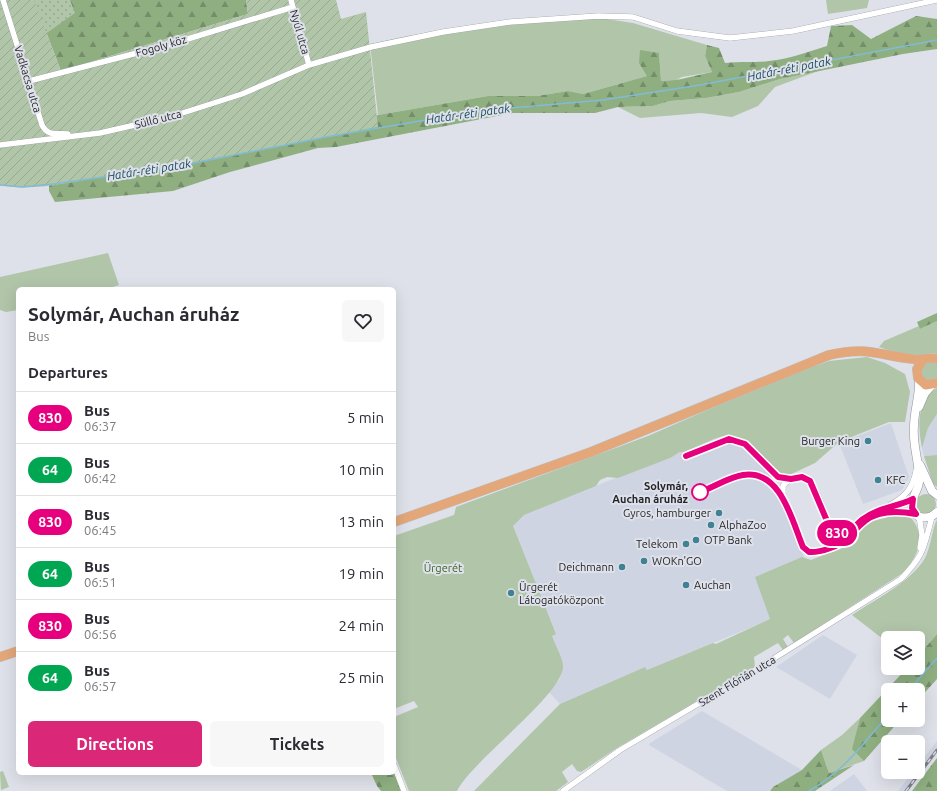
<!DOCTYPE html>
<meta charset="utf-8">
<style>
body{margin:0;font-family:Ubuntu,sans-serif;background:#f7f7f7;color:#2b2b33;height:100vh;display:flex;flex-direction:column;font-size:15px;white-space:nowrap}
*{box-sizing:border-box;margin:0}
p{font-size:13px;color:#7c7c81}
.icon{flex:none;width:22px;height:22px;fill:none;stroke:currentColor;stroke-width:2;stroke-linecap:round;stroke-linejoin:round}
.map{position:relative;flex:1;overflow:hidden}
.sheet{position:absolute;left:16px;top:287px;width:380px;height:488px;display:flex;flex-direction:column;background:#fff;border-radius:6px;box-shadow:0 4px 16px #0002}
.sheet>*{flex:none}
.badge{padding:0 8px;border-radius:13px;font-size:14px;line-height:26px}
.tools{position:absolute;left:881px;top:631px;display:grid;gap:8px}
.tools a{display:grid;place-items:center;width:44px;height:44px;border-radius:6px;background:#fff;box-shadow:0 4px 16px #0002;font-size:20px}
.map>.badge{position:absolute;translate:-50% -50%;box-shadow:0 0 0 2px #fff}
h2{padding:0 12px;font-size:15px;line-height:36px}
.round{display:grid;place-items:center;flex:none;width:42px;height:42px;border-radius:6px;background:#f7f7f7}
.summary{display:flex;align-items:center;justify-content:space-between;height:68px;padding:0 12px}
h1{font-size:19px;font-weight:700;line-height:30px}
.action{display:flex;gap:8px;margin-top:auto;padding:8px 12px}
.action a{flex:1;height:46px;border-radius:6px;background:#db2777;color:#fff;font-size:16px;font-weight:700;line-height:46px;text-align:center}
.action a+a{background:#f7f7f7;color:#2b2b33}
ul{padding:0;list-style:none}
li{display:flex;align-items:center;gap:12px;height:52px;padding:0 12px;border-top:1px solid #e1e1e2}
li div{flex:1}
li b{display:block;font-size:15px}
li em{font-style:normal}
li .badge{min-width:44px;font-weight:700;text-align:center}
.map>svg:first-child{display:block}
</style>
<div class="map">
<svg width="937" height="791" viewBox="0 0 937 791">
<defs>
<pattern id="forest-firs" width="22" height="20" patternUnits="userSpaceOnUse"><rect width="22" height="20" fill="#8faf81"/><path d="M5 1l3.5 6h-7zM16 11l3.5 6h-7z" fill="#758e6a"/></pattern>
<pattern id="park-dots" width="8" height="8" patternUnits="userSpaceOnUse"><rect width="8" height="8" fill="#b1c5a9"/><path d="M2 2h.1M6 6h.1" fill="none" stroke="#98a991" stroke-width="1.8" stroke-linecap="round"/></pattern>
<pattern id="garden-furrows" width="10" height="10" patternUnits="userSpaceOnUse"><rect width="10" height="10" fill="#b1c5a9"/><path d="M-1 1l2-2M0 10L10 0M9 11l2-2" fill="none" stroke="#98a991"/></pattern>
</defs>
<rect width="100%" height="100%" fill="#dee1e9"/>
<path fill="#cfd4e3" d="M937,414v41l-13,1 -2,-8 6,-20z
M891,423l18,54 -7,13 -39,14 -24,-61z
M726,434l20,5 18,20 42,103 -35,57 -124,51 -2,-3 -85,37 -11,-12 11,-13 3,-14 -12,-29 5,-3 -45,-105 12,-13z
M823,635l34,20 -27,44 -54,-32z
M702,711l100,59 -29,17 -3,4h-43l-78,-46 1,-2z
M937,741v12l-29,38h-10l15,-19h5v-7z
M854,774l13,17h-37z"/>
<path fill="#b1c5a9" d="M826,0h43l-2,8 -39,6z
M600,18l33,5 74,22 -2,11 7,16 -30,5 -10,5 -11,-1 -2,-28 -12,23 -64,18 -15,-3 -31,5h-49l-110,19 -8,-71 37,-8 83,-12z
M821,70l-46,17 -17,19 -26,11 -31,-4 -61,5 -22,-11 35,-1 17,-5 36,-3 33,-6 41,-13z
M108,253l11,32 -13,4h-88v21l-12,2 -6,-2v-33z
M937,321v33c-9,-2 -18,3 -28,2 -10,-2 -20,-6 -30,-9l5,-6 35,-15 1,3z
M867,357l18,6 20,11 5,18 -5,30h-16l-50,20 -24,21 -30,14 -6,-1c-14,-15 -31,-42 -54,-40 -11,1 -30,12 -41,16h-4l-10,6 -52,20 -11,-1 -7,3 -4,6 -72,29 -11,11 43,108 -4,2c3,9 10,20 11,29 3,28 -91,95 -106,126h-48l-15,-38v-36l24,-10 -4,-6 -20,8v-173l60,-21 2,-8 192,-71 130,-57 51,-18z
M934,362l3,2v14l-10,3 -5,-3 -2,-9 4,-6z
M937,388v26l-9,14 -6,20c-4,-20 -6,-48 15,-60z
M937,455v32l-4,-3 -9,-28z
M916 504a10 10 0 1 1 20 0a10 10 0 1 1-20 0Z
M908,515c20,19 11,40 -5,58l-109,70 -6,-8 -5,4 5,8 -5,3 -5,-7 -24,14 1,10 -138,81 -36,24 -4,-1 -5,-7 -10,8 6,10 -12,9h-82l86,-87 85,-37 2,3 66,-27 3,1 54,-25 -15,-42 47,-20 9,3 35,-14 23,-24 24,-6z
M937,520v114l-19,22v-18h-30v5l-36,-28c24,-16 59,-33 73,-57 6,-11 8,-33 12,-38z
M860,718l-7,31 11,12 -35,12 -8,-23 21,-15z
M3,771l6,16 -8,3 -1,-18z"/>
<path fill="url(#forest-firs)" d="M34,0h212l2,14 -187,57z
M916,16l21,3v30l-34,5 -123,25 -41,13 -33,6 -36,3 -17,5 -35,1 -23,6h-82l-177,34 -18,1 -88,24 -57,19 -118,11 -6,-11v-8l286,-57 43,-11 110,-19h49l31,-5 15,3 64,-18 -8,-13 1,-13 19,3 2,28c14,1 36,-6 51,-9l-7,-16 2,-11 12,3 6,15c15,-2 29,0 44,-2 20,-2 39,-9 58,-15l4,-20 21,-1 19,14z
M937,313v8l-17,8 -3,-7z
M937,634v45l-19,21v-10h-30v30h12l-36,41 -12,-12 8,-31 47,-50h11v-12z
M821,750l8,23 25,-8 -39,26h-45l3,-4 29,-17z
M937,758v33h-25z
M394,772l7,19h-20l-4,-5 -6,-13z"/>
<path fill="url(#park-dots)" d="M32,0h38l5,13 -31,22z"/>
<path fill="url(#garden-furrows)" d="M0,0h34l27,71 187,-57 -2,-14h90l5,19 25,-7 12,115c-91,17 -183,37 -275,50 -33,5 -70,15 -103,8z"/>
<g fill="none" stroke-linecap="round" stroke-linejoin="round">
<path stroke="#7fbcd6" stroke-width="1.5" d="M0,185l22,2 31,-3 121,-17 152,-30 152,-26 125,-11 97,-15 237,-45
M909,690l28,-32
M809,791c36,-21 53,-46 79,-76"/>
<g stroke="#8f929a" stroke-width="6">
<path id="street" d="M3,0l39,125c6,12 15,8 26,9l1,3
M291,0l18,65
M29,81l139,-36 125,-38
M0,145l100,-12 70,-16 72,-23 67,-29 62,-18 72,-15 67,-10 88,-6 35,1 44,14 53,7 63,-7 144,-31
M890,505c15,-8 23,-17 26,-34
M876,512l37,-13
M919,516l3,19 -2,13
M830,528l6,5 7,2 8,-5
M821,550c4,-3 9,-5 10,-11 2,-8 -15,-51 -21,-58 -8,-8 -22,-3 -27,5v11l20,50 6,5c11,1 30,-6 38,-13 6,-6 11,-13 17,-18 15,-11 35,-10 52,-7
M394,765l10,26
M563,791l57,-41 137,-81 144,-90c24,-25 22,-30 31,-62"/>
</g>
<g stroke="#8f929a" stroke-width="9">
<path id="secondary" d="M919,380c1,15 -5,31 -5,46 -2,19 6,37 5,56 -1,9 -9,17 -7,26 3,12 18,12 25,4
M919,407l6,-14 7,-8
M920,465l12,26 5,4"/>
</g>
<g stroke="#bebebf" stroke-width="10">
<path id="primary" d="M923,360l-6,9 1,9 8,7 11,-2
M394,522l197,-70 238,-97c38,-9 49,0 84,4 8,2 16,-3 24,0
M0,657l18,-6"/>
</g>
<use href="#street" stroke="#fff" stroke-width="5.5"/>
<use href="#secondary" stroke="#fff" stroke-width="8"/>
<use href="#primary" stroke="#e3a77a" stroke-width="9"/>
<g stroke="#7d7f84" stroke-width="3">
<path id="rail" d="M906,791l31,-41"/>
</g>
<use href="#rail" stroke="#dee1e9" stroke-width="1.5" stroke-dasharray="4.5" stroke-linecap="butt"/>
</g>
<g fill="none" stroke-linecap="round" stroke-linejoin="round">
<g stroke="#fff" stroke-width="9">
<path id="line" d="M686,456l43,-17 16,5 33,33 13,2 11,-2 8,4 20,47 10,6c10,1 16,-10 23,-15 14,-11 34,-12 50,-20l-1,9 4,6c-17,-3 -37,-4 -51,7 -7,5 -12,12 -18,18 -8,7 -27,14 -38,13l-6,-5c-11,-26 -22,-78 -60,-72 -14,2 -29,12 -43,17"/>
</g>
<use href="#line" stroke="#e6007e" stroke-width="6"/>
</g>
<g fill="#408194" stroke="#dee1e9" stroke-width="1.5">
<circle cx="868" cy="441" r="4"/>
<circle cx="878" cy="480" r="4"/>
<circle cx="719" cy="513" r="4"/>
<circle cx="711" cy="525" r="4"/>
<circle cx="696" cy="540" r="4"/>
<circle cx="686" cy="544" r="4"/>
<circle cx="644" cy="561" r="4"/>
<circle cx="622" cy="567" r="4"/>
<circle cx="686" cy="585" r="4"/>
<circle cx="511" cy="593" r="4"/>
</g>
<circle fill="#fff" stroke="#e6007e" stroke-width="2" cx="700" cy="492" r="8"/>
<g text-anchor="middle" stroke-width="4" stroke-linejoin="round" paint-order="stroke">
<g font-size="11" fill="#252629" stroke="#dee1e9">
<text transform="translate(300 32) rotate(74)" y="4">Nyúl utca</text>
<text transform="translate(161 46) rotate(-16)" y="4">Fogoly köz</text>
<text transform="translate(28 79) rotate(73)" y="4">Vadkacsa utca</text>
<text transform="translate(158 119) rotate(-14)" y="4">Süllő utca</text>
<text transform="translate(737 681) rotate(-31)" y="4">Szent Flórián utca</text>
</g>
<g font-size="11" fill="#252629" stroke="#dee1e9" text-anchor="start">
<text x="860" y="445" text-anchor="end">Burger King</text>
<text x="886" y="484">KFC</text>
<text x="711" y="517" text-anchor="end">Gyros, hamburger</text>
<text x="719" y="529">AlphaZoo</text>
<text x="704" y="544">OTP Bank</text>
<text x="678" y="548" text-anchor="end">Telekom</text>
<text x="652" y="565">WOKn'GO</text>
<text x="614" y="571" text-anchor="end">Deichmann</text>
<text x="694" y="589">Auchan</text>
<text x="519" y="591">Ürgerét<tspan x="519" dy="13">Látogatóközpont</tspan></text>
</g>
<g font-size="11" font-weight="bold" fill="#252629" stroke="#dee1e9" text-anchor="end">
<text x="688" y="490">Solymár,<tspan x="688" dy="13">Auchan áruház</tspan></text>
</g>
<g font-size="11" fill="#3a6325" stroke="#dee1e9">
<text x="443" y="572">Ürgerét</text>
</g>
<g font-size="12" font-style="italic" fill="#194c5f" stroke="#dee1e9">
<text transform="translate(789 69) rotate(-11)" y="4">Határ-réti patak</text>
<text transform="translate(468 114) rotate(-8)" y="4">Határ-réti patak</text>
<text transform="translate(149 170) rotate(-9)" y="4">Határ-réti patak</text>
</g>
</g>
</svg>
<div class="tools">
<a><svg class="icon" aria-label="layers" viewBox="0 0 24 24"><path d="M12 4l9 5-9 5-9-5zM3 14l9 5 9-5"/></svg></a>
<a>+</a>
<a>−</a>
</div>
<b class="badge" style="left:837px;top:533px;background:#e6007e;color:#fff">830</b>
<section class="sheet">
<div class="summary"><div><h1>Solymár, Auchan áruház</h1><p>Bus</p></div><a class="round"><svg class="icon" aria-label="heart" viewBox="0 0 24 24"><path d="M12 20l-8-8c-3-5 5-10 8-4 3-6 11-1 8 4z"/></svg></a></div>
<h2>Departures</h2>
<ul>
<li><span class="badge" style="background:#e6007e;color:#fff">830</span><div><b>Bus</b><p>06:37</p></div><em>5 min</em></li>
<li><span class="badge" style="background:#00a651;color:#fff">64</span><div><b>Bus</b><p>06:42</p></div><em>10 min</em></li>
<li><span class="badge" style="background:#e6007e;color:#fff">830</span><div><b>Bus</b><p>06:45</p></div><em>13 min</em></li>
<li><span class="badge" style="background:#00a651;color:#fff">64</span><div><b>Bus</b><p>06:51</p></div><em>19 min</em></li>
<li><span class="badge" style="background:#e6007e;color:#fff">830</span><div><b>Bus</b><p>06:56</p></div><em>24 min</em></li>
<li><span class="badge" style="background:#00a651;color:#fff">64</span><div><b>Bus</b><p>06:57</p></div><em>25 min</em></li>
</ul>
<div class="action"><a>Directions</a><a>Tickets</a></div>
</section>
</div>
